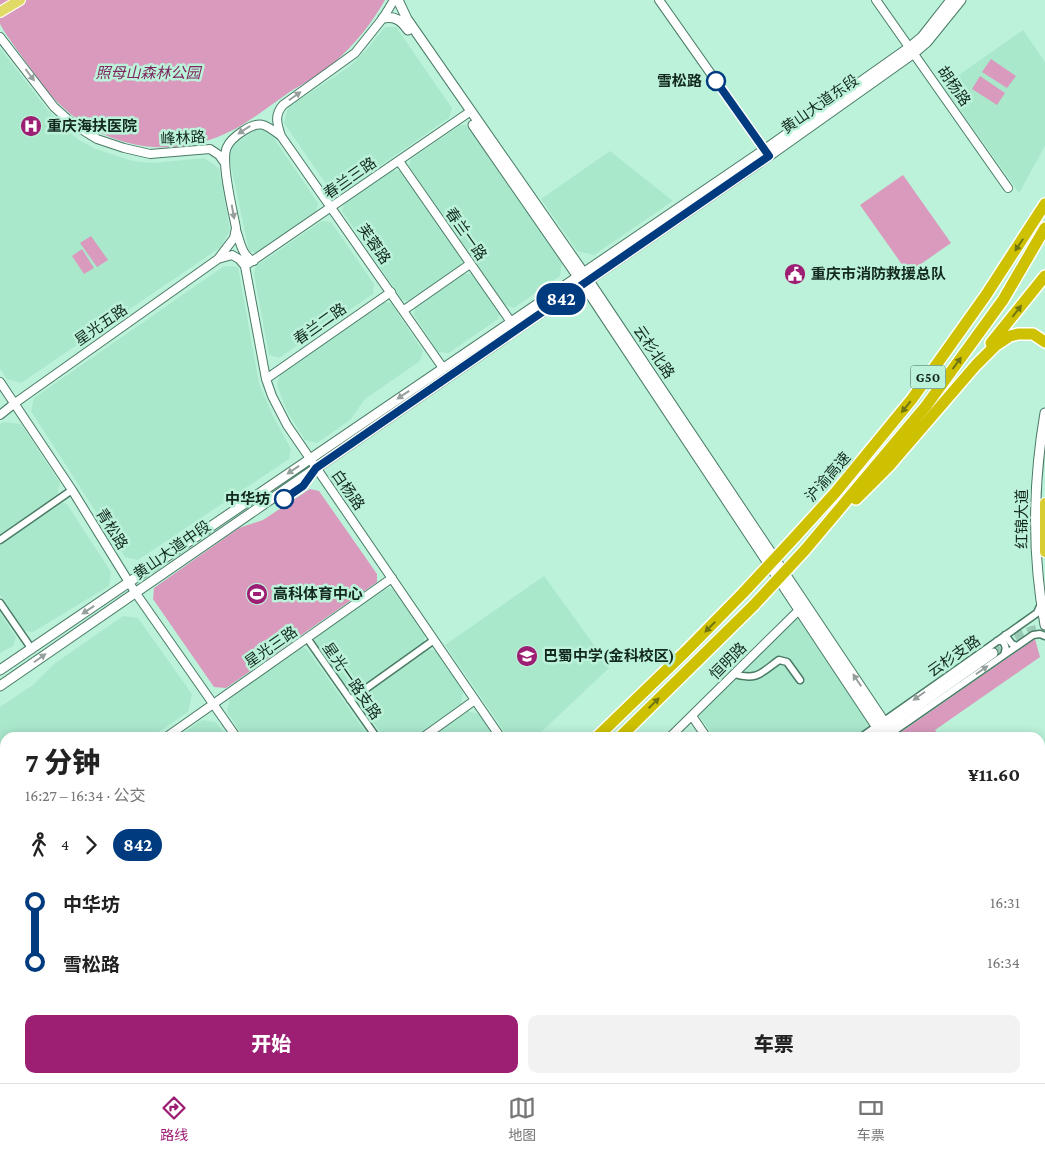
<!DOCTYPE html>
<html lang="zh">
<meta charset="utf-8">
<style>
body{margin:0;font-family:"Crimson Pro","Noto Sans SC",serif;background:#f2f2f2;color:#222;height:100vh;display:flex;flex-direction:column;font-size:19px;white-space:nowrap}
*{box-sizing:border-box;margin:0}
p{font-size:16px;color:#767676}
.icon{flex:none;width:28px;height:28px;fill:none;stroke:currentColor;stroke-width:2;stroke-linecap:round;stroke-linejoin:round}
.map{position:relative;flex:1;overflow:hidden}
.details{position:absolute;left:0px;top:732px;width:1045px;height:351px;display:flex;flex-direction:column;background:#fff;border-radius:15px 15px 0 0;box-shadow:0 2px 12px #0003}
.details>*{flex:none}
.badge{padding:0 10px;border-radius:16px;font-size:18px;line-height:32px}
.map>.badge{position:absolute;translate:-50% -50%;box-shadow:0 0 0 2px #fff}
.legs{display:flex;align-items:center;gap:8px;height:55px;padding:0 25px;font-size:16px}
.legs p{margin-inline-start:auto}
.head{display:flex;align-items:center;justify-content:space-between;height:85px;padding:0 25px}
h1{font-size:28px;font-weight:800;line-height:38px}
.action{display:flex;gap:10px;margin-top:auto;padding:10px 25px}
.action a{flex:1;height:58px;border-radius:10px;background:#9d1f74;color:#fff;font-size:20px;font-weight:800;line-height:58px;text-align:center}
.action a+a{background:#f2f2f2;color:#222}
ul{padding:0 25px;list-style:none}
li{display:flex;align-items:center;gap:18px;height:60px;font-size:19px}
li i{display:grid;place-items:center;width:8px;height:100%;margin:0 6px;background:currentColor}
li i::after{content:'';width:12px;height:12px;margin:-6px;border:4px solid;border-radius:50%;background:#fff}
li p{margin-inline-start:auto}
li:first-child i{background:linear-gradient(#0000 50%,currentColor 0)}
li:last-child i{background:linear-gradient(currentColor 50%,#0000 0)}
.tabs{display:flex;justify-content:space-around;align-items:center;height:70px;border-top:1px solid #e0e0e0;background:#fff;font-size:14px;color:#767676}
.tabs a{display:grid;justify-items:center;gap:2px}
.tabs .on{color:#9d1f74}
.map>svg:first-child{display:block}
</style>
<div class="map">
<svg width="1045" height="1083" viewBox="0 0 1045 1083">
<rect width="100%" height="100%" fill="#bcf2d9"/>
<path fill="#aae8cc" d="M385,27h11l56,81 -3,10 -108,75 -11,-3 -46,-67 4,-16 61,-40 20,-20z
M1023,30l22,32v84l-26,47 -76,-107z
M0,48l47,61 21,22 11,9 17,9 37,12 20,2 51,-5 15,10 11,62 -9,17 -200,136 -14,-4 -7,-10z
M460,125h6l96,137 -2,14 -46,32 -9,-3 -96,-139 2,-7z
M256,129h7l8,5 47,69 -2,9 -61,41 -6,-2 -19,-90v-7l4,-9z
M610,151l63,50 -79,54 -17,-4 -36,-52z
M393,170l7,1 62,89 -1,7 -50,35 -9,-2 -60,-89 2,-7z
M322,221l9,1 43,62 -1,10 -94,64 -10,-3 -15,-81 2,-8z
M224,266l14,1 21,116 14,33 18,33 -2,10 -151,101 -13,-3 -94,-146 3,-13z
M463,274h9l28,40 -2,5 -49,34 -11,-1 -24,-37 1,-7z
M383,302l8,1 32,48 -3,10 -55,38 -15,21 -33,23 -12,-3 -17,-27 -5,-12 -6,-17 3,-10z
M3,422l18,2 39,59 -3,13 -57,38v-110z
M61,502l6,2 44,68 -2,14 -76,46 -8,-1 -25,-36v-50z
M544,576l66,91 -74,70h-28l-63,-92z
M384,588l10,1 32,45 -3,10 -66,47 -11,-1 -32,-46 2,-8z
M0,613l16,24 -3,9 -13,7z
M123,616l15,2 54,76 -4,18 -37,25 -146,1v59l-5,-7v-83l33,-22 21,-21z
M797,616l81,121h-163l-17,-22z
M301,647l6,2 62,88h-125l-17,-25 3,-15z
M428,650h7l28,41 -2,13 -46,33h-31l-24,-33 1,-7z
M467,711l12,3 16,23h-65z
M202,720l14,2 11,15h-50z
M282,1079h121l-4,4h-123z
M421,1079h87l-2,4h-81z"/>
<path fill="#d99abd" d="M0,0h385c-13,23 -30,44 -50,62 -14,12 -31,21 -47,31 -17,12 -35,26 -53,36 -72,38 -151,15 -197,-50 -6,-10 -37,-49 -38,-56 0,-7 0,-16 0,-23z
M991,59l25,17 -9,12 -25,-16z
M980,76l25,17 -8,12 -25,-16z
M903,175l48,68 -43,30 -48,-68z
M91,236l17,24 -11,7 -17,-24z
M82,249l12,19 -10,6 -12,-18z
M310,489l9,2 58,83v8l-151,106 -12,-1 -61,-88 1,-11 85,-60 24,-8z
M1035,639l5,18 -105,73 5,7h-41l-2,-2z
M0,853l5,7v219h156l-6,4h-155z
M508,1079h54l-1,4h-55z"/>
<path fill="#4fab86" d="M5,921v113l-5,8v-120z
M1045,1038v45h-4l-3,-4h2v-33z"/>
<g fill="none" stroke-linecap="round" stroke-linejoin="round">
<path stroke="#9acab4" stroke-width="9" stroke-dasharray="9 4.5" stroke-linecap="butt" d="M993,653c16,-12 32,-23 52,-25"/>
<g stroke="#497b65" stroke-width="7">
<path id="pedestrian" d="M563,1083l1,-4"/>
</g>
<g stroke="#497b65" stroke-width="9">
<path id="minor" d="M0,540l72,-50
M0,603l31,45
M1005,635l7,9 5,2
M307,638l70,100
M997,641h5c5,5 4,8 2,14
M734,674c23,7 27,-1 45,-14l8,2 13,18
M350,700l84,-60
M890,734l143,-99 7,-1 5,2
M860,738l170,-120 7,-5 4,-9
M620,1079l1,4
M999,1079l2,4
M944,1083l5,-4"/>
</g>
<g stroke="#497b65" stroke-width="10">
<path id="tertiary" d="M394,0l-11,18 -28,35 -72,52c-9,10 -6,19 -2,31l162,232
M659,0l109,155
M876,0l132,188
M0,37l54,70 19,17 24,15 27,9 26,6 60,-5 9,6 5,7
M281,136c-15,-11 -20,-17 -38,-5 -6,4 -13,9 -16,16 -7,14 6,64 9,81l-2,10 -16,21 14,-4 7,4 6,7 21,113 6,17 15,29 214,313
M399,161l112,161
M236,230c4,11 6,27 18,31
M245,266l226,-155
M404,310l66,-46
M266,379l125,-87
M0,382l72,108 63,102 102,146
M0,415l15,-12 203,-144
M692,716l15,22
M165,738l227,-160
M422,738l53,-38
M669,738l133,-131
M0,805l5,7
M0,842l5,7
M314,1079l4,4
M409,1083l4,-4"/>
</g>
<g stroke="#497b65" stroke-width="11">
<path id="secondary" d="M398,0l9,19 176,253 312,466
M383,18c12,-2 18,2 25,12
M473,125l110,159 301,454
M1045,413c-12,70 -13,142 0,212
M0,670l764,-520 146,-103 12,-10 29,-37
M0,686l769,-530 145,-103 13,-11 34,-42
M885,729l108,-76
M1040,938l2,-1
M1040,947l5,-4
M1040,960l5,8
M1040,975l5,8
M854,1083l6,-4
M867,1083l6,-4"/>
</g>
<g stroke="#fff" stroke-width="12">
<path id="primary" d="M0,12l20,-12
M0,817l5,7
M0,831l5,7
M186,1079l3,4"/>
</g>
<g stroke="#fff" stroke-width="12">
<path id="trunk" d="M1045,503v49"/>
</g>
<g stroke="#fff" stroke-width="14">
<path id="motorway" d="M991,343l54,-67
M856,499l34,-34 86,-100 19,-19 15,-10 8,-2h15l12,8
M795,537l40,-44 77,-94 74,-104 59,-91
M805,550l121,-144 77,-106 42,-72
M596,738l90,-87 58,-59
M619,738l135,-133
M196,1083l6,-4
M247,1083l4,-4"/>
</g>
<use href="#pedestrian" stroke="#fff" stroke-width="4.5"/>
<use href="#minor" stroke="#fff" stroke-width="6"/>
<use href="#tertiary" stroke="#fff" stroke-width="8"/>
<use href="#secondary" stroke="#fff" stroke-width="9"/>
<use href="#primary" stroke="#e2da67" stroke-width="10"/>
<use href="#trunk" stroke="#d8ce34" stroke-width="10"/>
<use href="#motorway" stroke="#cec101" stroke-width="11"/>
<g stroke="#fff" stroke-width="14" stroke-linecap="butt">
<path id="motorway-bridge" d="M744,592l51,-55
M754,605l51,-55
M169,1083l5,-4"/>
</g>
<use href="#motorway-bridge" stroke="#cec101" stroke-width="11"/>
</g>
<defs><path id="oneway-solid" d="M-6-.8H1V-3.2L6.5 0L1 3.2V.8H-6Z" transform="scale(1.25)"/></defs>
<g fill="#959f9b">
<use href="#oneway-solid" transform="translate(30 75) rotate(53)"/>
<use href="#oneway-solid" transform="translate(295 96) rotate(-35)"/>
<use href="#oneway-solid" transform="translate(244 130) rotate(147)"/>
<use href="#oneway-solid" transform="translate(233 212) rotate(80)"/>
<use href="#oneway-solid" transform="translate(403 395) rotate(146)"/>
<use href="#oneway-solid" transform="translate(293 470) rotate(146)"/>
<use href="#oneway-solid" transform="translate(88 610) rotate(146)"/>
<use href="#oneway-solid" transform="translate(40 658) rotate(-35)"/>
<use href="#oneway-solid" transform="translate(982 670) rotate(-35)"/>
<use href="#oneway-solid" transform="translate(857 680) rotate(-124)"/>
<use href="#oneway-solid" transform="translate(919 696) rotate(145)"/>
</g>
<g fill="#707510">
<use href="#oneway-solid" transform="translate(1019 245) rotate(124)"/>
<use href="#oneway-solid" transform="translate(1017 311) rotate(-52)"/>
<use href="#oneway-solid" transform="translate(957 363) rotate(-54)"/>
<use href="#oneway-solid" transform="translate(906 407) rotate(129)"/>
<use href="#oneway-solid" transform="translate(710 627) rotate(135)"/>
<use href="#oneway-solid" transform="translate(654 703) rotate(-44)"/>
</g>
<g fill="none" stroke-linecap="round" stroke-linejoin="round">
<g stroke="#fff" stroke-width="11">
<path id="line-1" d="M284,499l19,-13 13,-18 453,-312 -53,-75"/>
</g>
<use href="#line-1" stroke="#003b80" stroke-width="8"/>
</g>
<defs>
<g id="hospital-disc" transform="scale(1.125)"><circle r="9.5" fill="#9d1f74" stroke="#bcf2d9"/><path d="M-5-5h3v3.5h4V-5h3V5h-3V1.5h-4V5h-3Z" fill="#fff"/></g>
<g id="civic-disc" transform="scale(1.125)"><circle r="9.5" fill="#9d1f74" stroke="#bcf2d9"/><path d="M-.6-6.5H3V-4.5H.6V-3L4-1V1h2V6H-6V1h2V-1L-.6-3ZM-1.2 2.5V6h2.4V2.5Z" fill="#fff"/></g>
<g id="stadium-disc" transform="scale(1.125)"><circle r="9.5" fill="#9d1f74" stroke="#bcf2d9"/><path d="M0-5a6.5 5 0 1 0 0 10a6.5 5 0 1 0 0-10ZM-3.5-1.8h7v3.6h-7Z" fill="#fff"/></g>
<g id="school-disc" transform="scale(1.125)"><circle r="9.5" fill="#9d1f74" stroke="#bcf2d9"/><path d="M0-5L7-2L0 1L-7-2ZM-4 1L0 2.5L4 1V4Q0 6-4 4Z" fill="#fff"/></g>
</defs>
<g fill-rule="evenodd">
<use href="#hospital-disc" x="31" y="126"/>
<use href="#civic-disc" x="795" y="274"/>
<use href="#stadium-disc" x="257" y="594"/>
<use href="#school-disc" x="527" y="656"/>
</g>
<g fill="#fff" stroke="#003b80" stroke-width="2.5">
<circle cx="716" cy="81" r="9"/>
<circle cx="284" cy="499" r="9"/>
</g>
<g text-anchor="middle" stroke-width="5" stroke-linejoin="round" paint-order="stroke">
<rect fill="#bcf2d9" stroke="#466558" stroke-width="1" x="910.5" y="365.5" width="35" height="23" rx="4"/>
<g font-size="14" font-weight="bold" fill="#132920">
<text x="928" y="382">G50</text>
</g>
<g font-size="15" font-style="italic" fill="#7e275f" stroke="#bcf2d9">
<text x="148" y="78">照母山森林公园</text>
</g>
<g font-size="15" font-weight="bold" fill="#132920" stroke="#bcf2d9" text-anchor="end">
<text x="702" y="86">雪松路</text>
<text x="270" y="504">中华坊</text>
</g>
<g font-size="15" fill="#132920" stroke="#bcf2d9">
<text transform="translate(954 86) rotate(55)" y="5">胡杨路</text>
<text transform="translate(820 104) rotate(-35)" y="5">黄山大道东段</text>
<text transform="translate(183 138) rotate(-3)" y="5">峰林路</text>
<text transform="translate(350 178) rotate(-35)" y="5">春兰三路</text>
<text transform="translate(466 234) rotate(55)" y="5">春兰一路</text>
<text transform="translate(374 244) rotate(55)" y="5">芙蓉路</text>
<text transform="translate(320 324) rotate(-35)" y="5">春兰二路</text>
<text transform="translate(101 325) rotate(-35)" y="5">星光五路</text>
<text transform="translate(654 352) rotate(56)" y="5">云杉北路</text>
<text transform="translate(828 477) rotate(-49)" y="5">沪渝高速</text>
<text transform="translate(348 490) rotate(55)" y="5">白杨路</text>
<text transform="translate(1022 519) rotate(-90)" y="5">红锦大道</text>
<text transform="translate(112 529) rotate(58)" y="5">青松路</text>
<text transform="translate(172 550) rotate(-35)" y="5">黄山大道中段</text>
<text transform="translate(271 647) rotate(-35)" y="5">星光三路</text>
<text transform="translate(954 656) rotate(-35)" y="5">云杉支路</text>
<text transform="translate(728 661) rotate(-45)" y="5">恒明路</text>
<text transform="translate(352 681) rotate(55)" y="5">星光一路支路</text>
</g>
<g font-size="15" font-weight="bold" fill="#132920" stroke="#bcf2d9" text-anchor="start">
<text x="47" y="131">重庆海扶医院</text>
<text x="811" y="279">重庆市消防救援总队</text>
<text x="273" y="599">高科体育中心</text>
<text x="543" y="661">巴蜀中学(金科校区)</text>
</g>
</g>
</svg>
<b class="badge" style="left:561px;top:299px;background:#003b80;color:#fff">842</b>
<section class="details">
<div class="head"><div><h1>7 分钟</h1><p>16:27 – 16:34 · 公交</p></div><b>¥11.60</b></div>
<div class="legs"><svg class="icon" aria-label="walk" viewBox="0 0 24 24"><circle cx="13" cy="4" r="2"/><path d="M13 8l-2 6 4 7M11 14l-3 7M7 12l3-4h3l4 4"/></svg>4<svg class="icon" aria-label="forward" viewBox="0 0 24 24"><path d="M9 5l7 7-7 7"/></svg><b class="badge" style="background:#003b80;color:#fff">842</b></div>
<ul>
<li><i style="color:#003b80"></i><b>中华坊</b><p>16:31</p></li>
<li><i style="color:#003b80"></i><b>雪松路</b><p>16:34</p></li>
</ul>
<div class="action"><a>开始</a><a>车票</a></div>
</section>
</div>
<nav class="tabs">
<a class="on"><svg class="icon" aria-label="directions" viewBox="0 0 24 24"><path d="M12 3l9 9-9 9-9-9zM9 14v-3h6M13 9l2 2-2 2"/></svg>路线</a>
<a><svg class="icon" aria-label="map" viewBox="0 0 24 24"><path d="M3 6l6-2 6 2 6-2v14l-6 2-6-2-6 2zM9 4v14M15 6v14"/></svg>地图</a>
<a><svg class="icon" aria-label="tickets" viewBox="0 0 24 24"><path d="M3 7h18v10H3zM15 7v10"/></svg>车票</a>
</nav>
